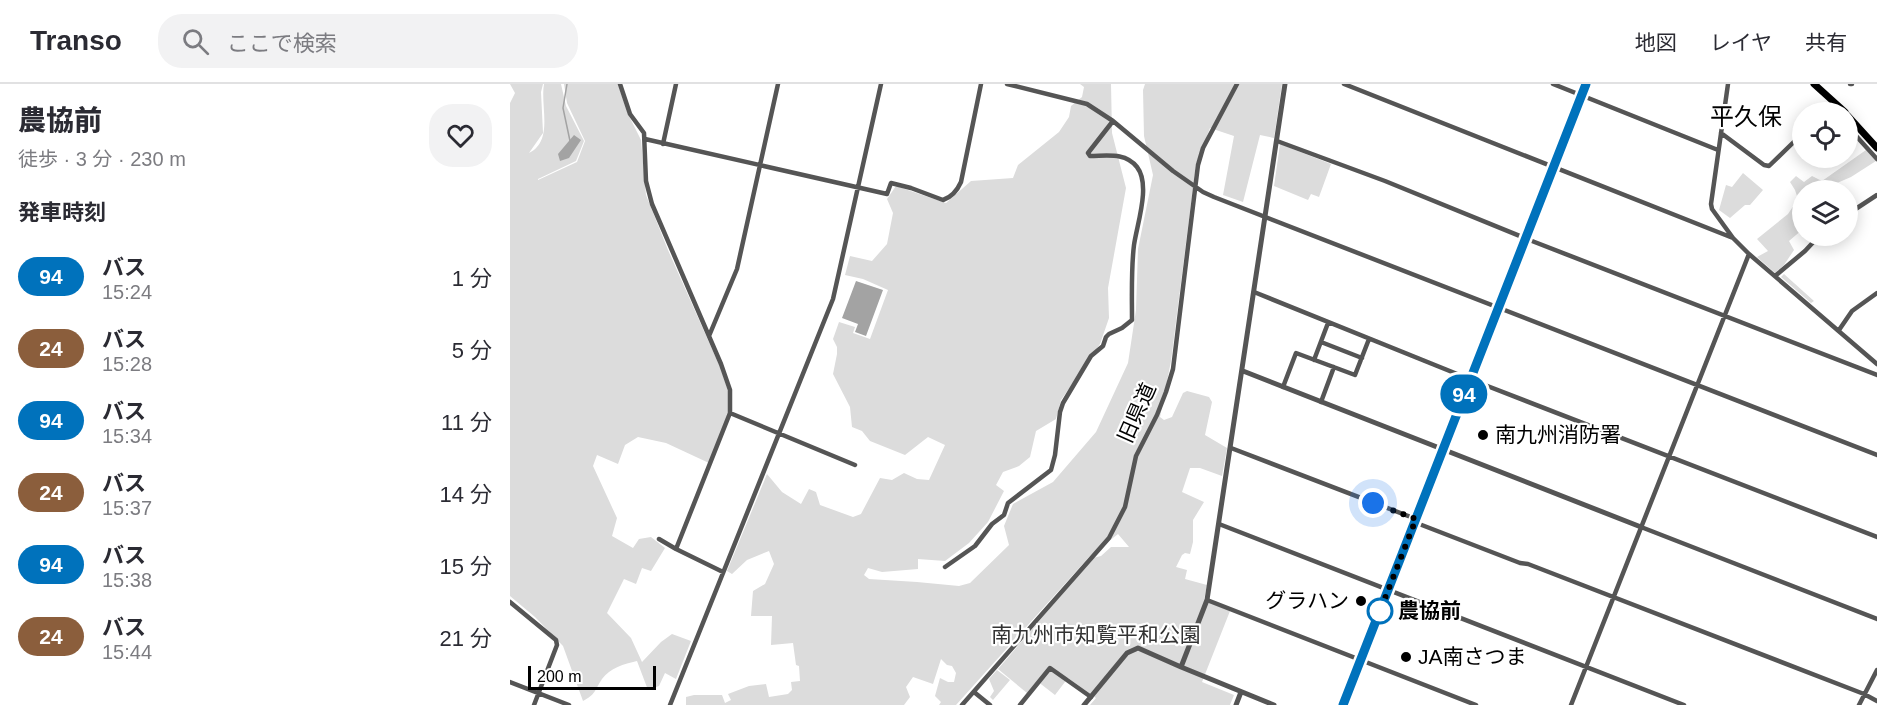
<!DOCTYPE html>
<html lang="ja">
<meta charset="utf-8">
<style>
body{margin:0;font-family:Helvetica,"Noto Sans JP",sans-serif;background:#f2f2f3;color:#2b2b33;height:100vh;display:flex;flex-direction:column;font-size:22px;white-space:nowrap}
*{box-sizing:border-box;margin:0}
p{font-size:20px;color:#7c7c81}
.icon{flex:none;width:33px;height:33px;fill:none;stroke:currentColor;stroke-width:2;stroke-linecap:round;stroke-linejoin:round}
.map{position:relative;flex:1;overflow:hidden}
.sheet{display:flex;flex-direction:column;background:#fff;width:510px}
.sheet>*{flex:none}
.badge{padding:0 12px;border-radius:20px;font-size:21px;line-height:39px}
.buttons{position:absolute;left:1282px;top:18px;display:grid;gap:12px}
.buttons a{display:grid;place-items:center;width:66px;height:66px;border-radius:50%;background:#fff;box-shadow:0 3px 15px #0003;font-size:30px}
.scale{position:absolute;left:18px;bottom:15px;width:128px;box-sizing:border-box;padding-left:6px;border:3px solid #000;border-top:0;font-size:16px;line-height:21px;white-space:nowrap;color:#000;-webkit-text-stroke:4px #fff;paint-order:stroke}
.you{position:absolute;width:30px;height:30px;margin:-15px;border:4px solid #fff;border-radius:50%;background:#1a73e8;box-shadow:0 0 0 9px #1a73e833}
.map>.badge{position:absolute;translate:-50% -50%;box-shadow:0 0 0 3px #fff}
h2{padding:0 18px;font-size:22px;line-height:54px}
.round{display:grid;place-items:center;flex:none;width:63px;height:63px;border-radius:24px;background:#f2f2f3}
.headline{display:flex;align-items:center;justify-content:space-between;height:102px;padding:0 18px}
h1{font-size:28px;font-weight:800;line-height:45px}
ul{padding:0;list-style:none}
li{display:flex;align-items:center;gap:18px;height:72px;padding:0 18px}
li div{flex:1}
li b{display:block;font-size:22px}
li em{font-style:normal}
li .badge{min-width:66px;font-weight:700;text-align:center}
header{display:flex;align-items:center;gap:36px;box-sizing:border-box;height:84px;padding:0 30px;background:#fff;border-bottom:2px solid #e1e1e2}
header strong{font-size:28px}
nav{display:flex;gap:33px;margin-inline-start:auto;font-size:21px}
.search{width:420px;height:54px;background:#f2f2f3;display:flex;align-items:center;gap:15px;box-sizing:border-box;padding:0 21px;border-radius:24px;color:#7c7c81;font-size:22px}
main{display:flex;flex:1;min-height:0}
.map>svg:first-child{display:block}
</style>
<header>
<strong>Transo</strong>
<div class="search"><svg class="icon" aria-label="search" viewBox="0 0 24 24"><circle cx="10" cy="10" r="6"/><path d="M15 15l6 6"/></svg>ここで検索</div>
<nav><a>地図</a><a>レイヤ</a><a>共有</a></nav>
</header>
<main>
<section class="sheet">
<div class="headline"><div><h1>農協前</h1><p>徒歩 · 3 分 · 230 m</p></div><a class="round"><svg class="icon" aria-label="heart" viewBox="0 0 24 24"><path d="M12 20l-8-8c-3-5 5-10 8-4 3-6 11-1 8 4z"/></svg></a></div>
<h2>発車時刻</h2>
<ul>
<li><span class="badge" style="background:#0072bc;color:#fff">94</span><div><b>バス</b><p>15:24</p></div><em>1 分</em></li>
<li><span class="badge" style="background:#8b5e3c;color:#fff">24</span><div><b>バス</b><p>15:28</p></div><em>5 分</em></li>
<li><span class="badge" style="background:#0072bc;color:#fff">94</span><div><b>バス</b><p>15:34</p></div><em>11 分</em></li>
<li><span class="badge" style="background:#8b5e3c;color:#fff">24</span><div><b>バス</b><p>15:37</p></div><em>14 分</em></li>
<li><span class="badge" style="background:#0072bc;color:#fff">94</span><div><b>バス</b><p>15:38</p></div><em>15 分</em></li>
<li><span class="badge" style="background:#8b5e3c;color:#fff">24</span><div><b>バス</b><p>15:44</p></div><em>21 分</em></li>
</ul>
</section>
<div class="map">
<svg width="1367" height="621" viewBox="0 0 1367 621">
<rect width="100%" height="100%" fill="#fff"/>
<path fill="#dcdcdc" d="M0,0h33l-2,8 2,41 -14,20c25,-12 11,-47 15,-69h17l5,22 18,35 -8,20 -38,18v1l39,-18 8,-21 -18,-38 -3,-19h54l10,30 13,26 5,55 22,55 52,117 8,24v24l-19,48 -43,-20 -28,-6 -13,8 -7,19 -21,-9 -4,11 24,52 -5,18 21,12 6,-9 12,-2 14,11 -14,23 -9,-3 -6,16 -12,-5 -17,34 24,25 11,24 19,-20 11,-8 19,7 -15,38 -11,-6 -6,13 -11,4 -11,-29c-13,3 -27,7 -35,18 -8,12 -6,15 -19,22l-20,-55 -28,-29 -25,-21v-493l5,-10z
M570,0h31l1,49 14,55 -18,100 1,30 -9,26 -39,56 -5,19 -20,12 -6,26 -11,9 -16,6 -7,13 8,6 -16,31 -19,21 -24,18 -27,-2v10l-36,3 -14,-4 -4,7 5,4 48,3 42,4 11,-3 39,-38 -5,-19 9,-22 40,-22 43,-50 32,-69 8,-53 2,-61 15,-74 -9,-39 -1,-46 2,-6h137l-8,54 -14,-3 -17,67 -20,-7 11,-59 -24,-8 -14,36 -25,197 -11,56 4,3 8,-3 11,-24 4,-2 22,6 3,5 -7,33 22,13 -5,28 -22,-8h-10l-8,24 22,10 -11,18v22l-3,12 -5,-1 -3,2 -6,12 11,3 -2,9 22,6 -3,15 26,11 -28,71 32,13 -4,10h-140l6,-7 -28,-20 -13,17 -18,-14 -10,12 -29,-24 95,-111 8,-2 10,-9h18l-11,-13 -29,23 -133,148h-17l2,-3 -6,-6 5,-18 8,4h6l2,-9 -4,-7 -5,-1 -6,-6 -8,25 -20,-7 -7,10 4,10 -6,8h-218v-8l8,-2h28l3,8 6,-3 -3,-6 21,-8 17,-2 3,13 19,-3 4,-4 -1,-8 9,-1 -1,-15 -3,-1 -3,-22 -22,2 1,-29h-21l2,-25 12,-7 9,-20 -5,-13 -22,9 -15,14 -5,-3 40,-97 15,18 19,12 8,-15 7,3 4,13 33,12 8,-3 19,-36 12,2 12,-7 13,6 12,1 16,-35 -17,-8 -23,18 -35,-14 -8,-10 -10,-4 -2,-20 -17,-33 4,-20v-7l-4,-8 6,-17 16,5 -2,6 17,6 18,-49 -25,-11 -18,-4 5,-19 22,5 15,-17 6,-31 -6,-14 9,-13 50,17 25,-22 42,-3 5,-13 41,-33 10,-15 2,-11 11,-9 2,-10z
M770,60l51,20 -12,33 -8,-3 -3,6 -34,-14z
M1356,66l10,11 -25,16 -14,6 1,7h-35v17l-6,4 -1,5 7,13 -14,12 5,9 -10,15 -9,8 -18,-16 11,-6 -11,-12 31,-25 10,-15 -3,-9 -5,-8 6,-6 8,6 8,-6 10,5z
M1233,89l20,17 -13,15h-5l-15,13 -11,-8 7,-25 6,2z
M1274,190l30,27 -3,2 -30,-26z
M487,586l13,10 -17,20 -3,-3 4,-6 -5,-12z"/>
<path fill="#a3a3a3" d="M64,51l7,5 -12,18 -9,3 -2,-7z
M346,197l27,9 -17,46 -11,-4 3,-8 -16,-6z"/>
<g fill="none" stroke-linecap="round" stroke-linejoin="round">
<path stroke="#a3a3a3" stroke-width="1.5" d="M57,0l-4,24 7,33"/>
<path stroke="#555" stroke-width="4.5" d="M110,0l10,30 14,19 2,48 6,23 69,160 9,26v23l-54,136
M497,0l80,20 26,17 60,50 30,21 11,5 663,258
M834,0l389,154
M1043,0l165,66
M1218,0l-17,120 1,5 21,29 16,16 128,110
M1340,0h2
M1314,28l5,-4 5,4
M1338,43l29,32
M1211,49l43,32 5,1 34,-33
M135,55l242,55 4,-11 20,5 32,12c9,-3 14,-9 18,-18l20,-98
M767,57l108,40 147,60 345,134
M153,60l13,-60
M1338,130l29,-19
M1265,192l30,-25 14,-15
M744,208l223,90 400,155
M1329,246l13,-19 25,-18
M199,252l28,-67 41,-185
M811,258l41,16
M804,276l14,-37
M773,303l13,-34 59,22 14,-36
M811,318l13,-35
M220,329l125,52
M721,364l185,71
M904,438l106,41 8,1 336,130 13,7
M709,440l465,181
M1131,443l236,92
M149,455l17,10 47,23
M435,483l30,-21 17,-22 12,-9 4,-12 43,-33 4,-15 5,-43 3,-9 28,-47 12,-10 3,-9 3,-3 13,-6 10,-8c0,-25 -1,-51 2,-75 3,-21 17,-60 3,-78 -12,-15 -30,-11 -47,-11l-2,-3 25,-32
M697,516l269,105
M0,518l46,38 1,5 -23,60
M0,598l59,23
M464,608l16,13
M160,621l163,-406 48,-215
M452,621l147,-167 16,-31 11,-51 21,-41 9,-23 7,-23 25,-204 5,-17 34,-64
M510,621l30,-37 41,29
M1061,621l178,-451
M1349,621l18,-35"/>
<path stroke="#555" stroke-width="5" d="M733,287l398,156
M671,583l26,-67 78,-516
M574,621l43,-52 11,-5 43,19 93,38
M726,621l5,-13"/>
<path stroke="#000" stroke-width="7" d="M1304,0l31,28
M1338,32l29,32
M833,621l243,-621"/>
</g>
<g fill="none" stroke-linecap="round" stroke-linejoin="round">
<g stroke="#fff" stroke-width="14">
<path id="line" d="M833,621l243,-621"/>
</g>
<use href="#line" stroke="#0072bc" stroke-width="9"/>
<path stroke="#000" stroke-width="6" stroke-dasharray="0 10.8" d="M863,419l43,16 -36,92"/>
</g>
<g fill="#000" stroke="#fff" stroke-width="2">
<circle cx="973" cy="351" r="6"/>
<circle cx="851" cy="517" r="6"/>
<circle cx="896" cy="573" r="6"/>
</g>
<circle fill="#fff" stroke="#0072bc" stroke-width="3" cx="870" cy="527" r="12"/>
<g text-anchor="middle" stroke-width="4.5" stroke-linejoin="round" paint-order="stroke">
<g font-size="21" fill="#000" stroke="#fff">
<text transform="translate(627 329) rotate(-66)" y="7">旧県道</text>
</g>
<g font-size="21" fill="#000" stroke="#fff" text-anchor="start">
<text x="985" y="358">南九州消防署</text>
<text x="839" y="524" text-anchor="end">グラハン</text>
<text x="908" y="580">JA南さつま</text>
</g>
<g font-size="21" font-weight="bold" fill="#000" stroke="#fff" text-anchor="start">
<text x="888" y="534">農協前</text>
</g>
<g font-size="21" fill="#333" stroke="#fff">
<text x="586" y="558">南九州市知覧平和公園</text>
</g>
<g font-size="24" fill="#000" stroke="#fff">
<text x="1236" y="41">平久保</text>
</g>
</g>
</svg>
<div class="buttons">
<a><svg class="icon" aria-label="locate" viewBox="0 0 24 24"><circle cx="12" cy="12" r="6"/><path d="M12 2v4M12 18v4M2 12h4M18 12h4"/></svg></a>
<a><svg class="icon" aria-label="layers" viewBox="0 0 24 24"><path d="M12 4l9 5-9 5-9-5zM3 14l9 5 9-5"/></svg></a>
</div>
<div class="scale">200 m</div>
<div class="you" style="left:863px;top:419px"></div>
<b class="badge" style="left:954px;top:310px;background:#0072bc;color:#fff">94</b>
</div>
</main>
